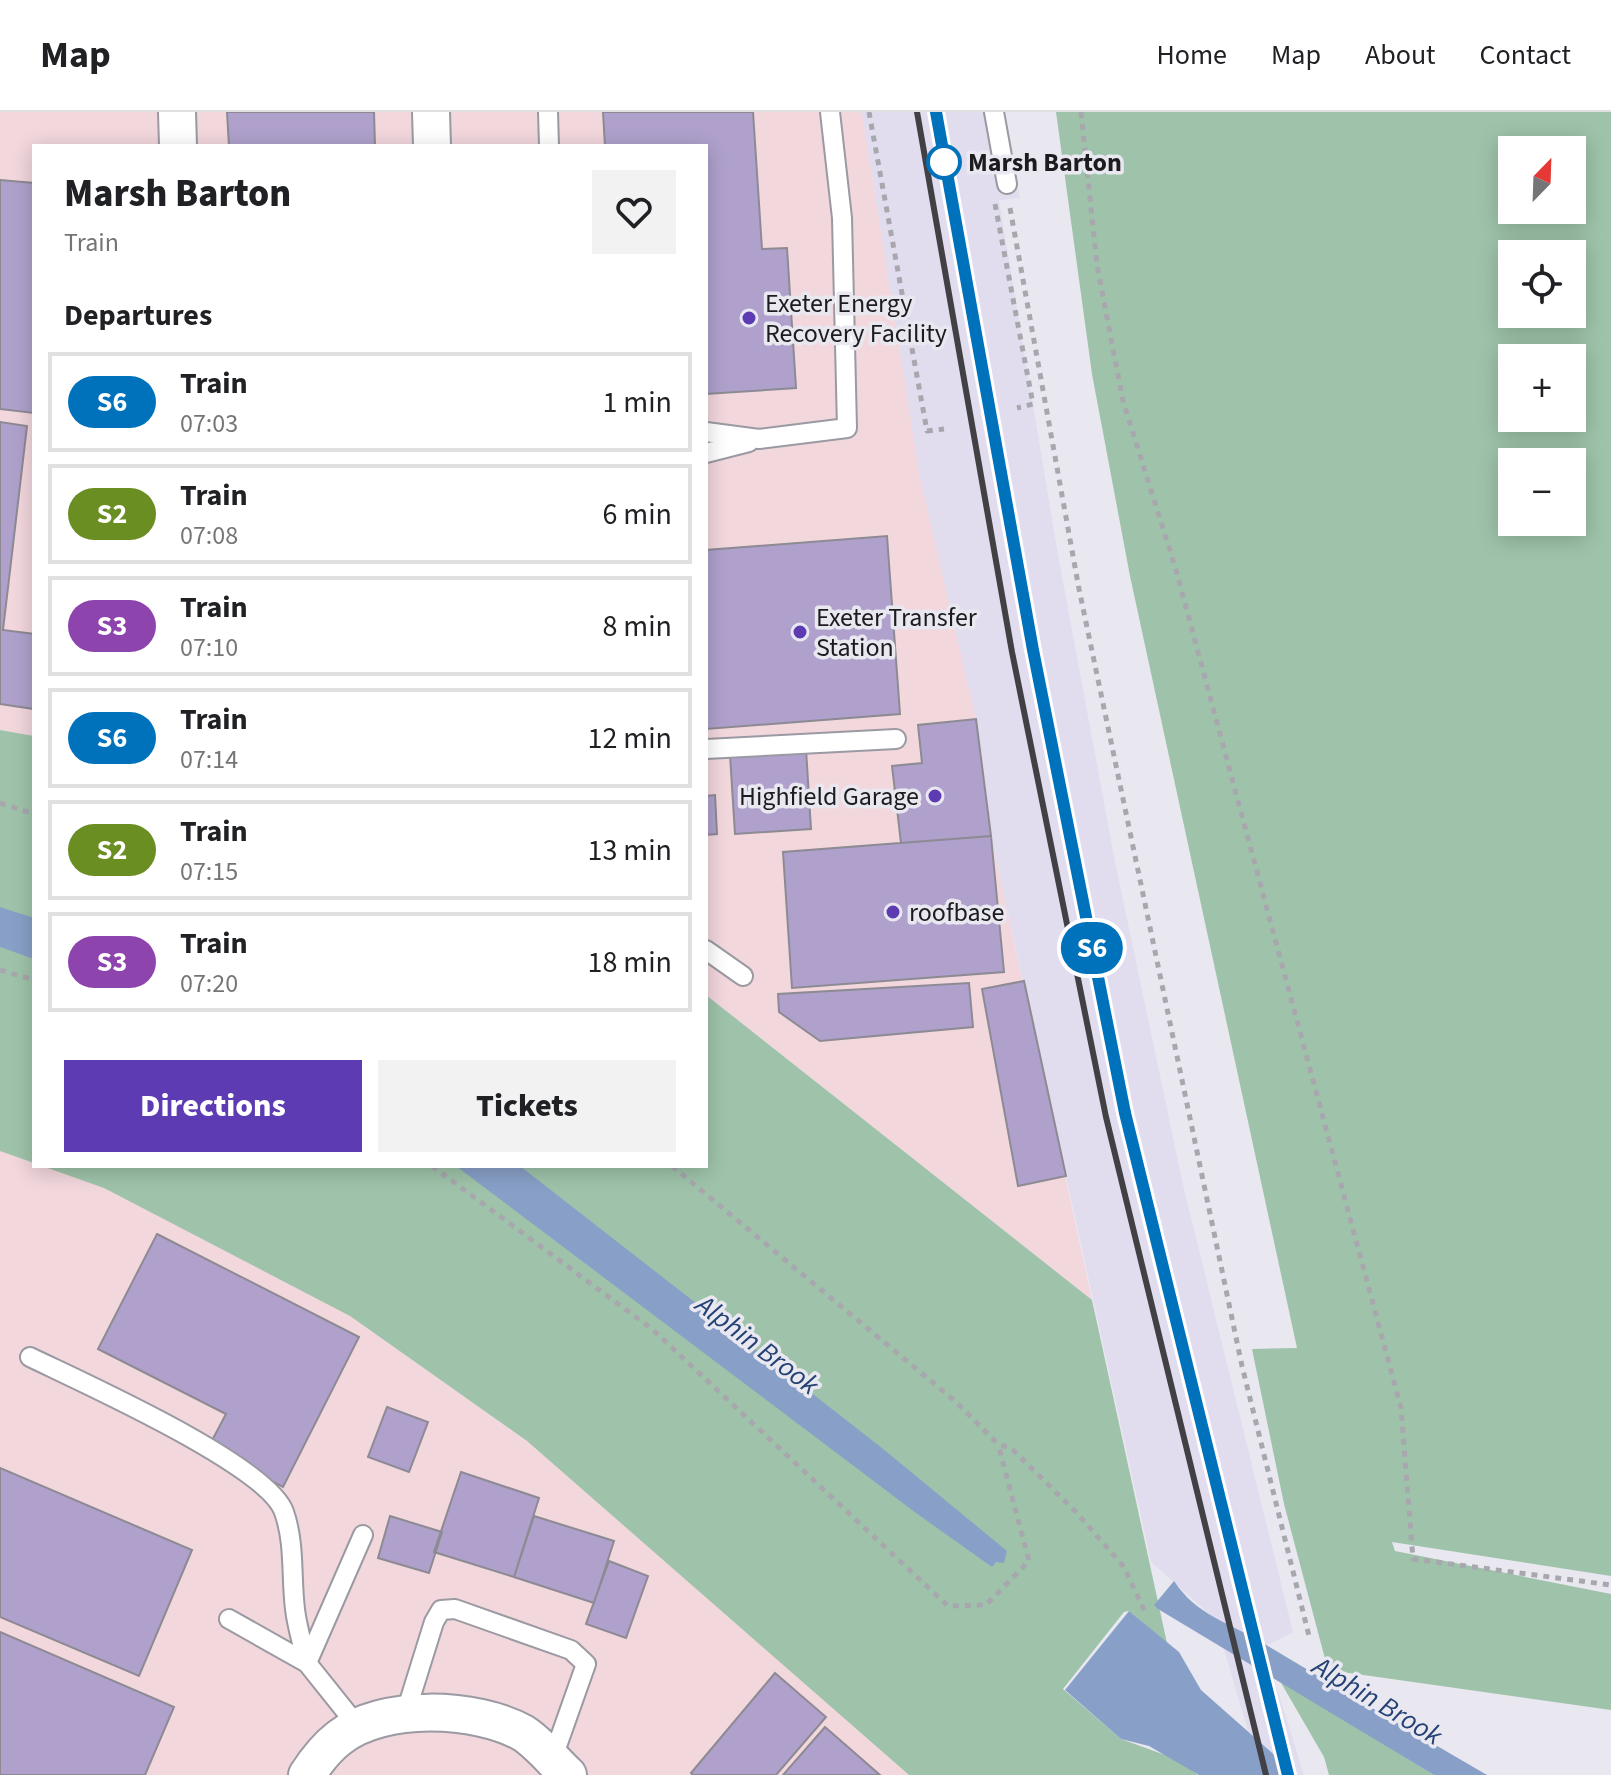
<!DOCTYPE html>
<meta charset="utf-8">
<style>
body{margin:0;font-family:"Source Sans 3",sans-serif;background:#f2f2f2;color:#202124;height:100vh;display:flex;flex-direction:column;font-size:30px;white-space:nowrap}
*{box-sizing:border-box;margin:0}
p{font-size:26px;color:#757577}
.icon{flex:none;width:44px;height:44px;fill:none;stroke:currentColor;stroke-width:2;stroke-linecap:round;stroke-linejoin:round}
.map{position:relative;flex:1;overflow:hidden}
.drawer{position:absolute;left:32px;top:32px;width:676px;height:1024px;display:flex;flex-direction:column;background:#fff;border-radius:0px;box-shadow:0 4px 20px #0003}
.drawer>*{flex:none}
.badge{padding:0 16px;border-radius:26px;font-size:28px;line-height:52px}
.needle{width:52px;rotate:23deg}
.fabs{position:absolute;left:1498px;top:24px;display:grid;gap:16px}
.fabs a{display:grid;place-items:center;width:88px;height:88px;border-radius:0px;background:#fff;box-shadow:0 4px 20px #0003;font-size:40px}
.map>.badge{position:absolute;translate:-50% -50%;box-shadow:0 0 0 4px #fff}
h2{padding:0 32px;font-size:30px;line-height:72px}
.round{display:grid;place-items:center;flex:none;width:84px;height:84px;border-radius:0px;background:#f2f2f2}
.headline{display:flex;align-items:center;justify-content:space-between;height:136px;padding:0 32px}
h1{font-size:38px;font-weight:800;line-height:60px}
.action{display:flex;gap:16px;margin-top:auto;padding:16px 32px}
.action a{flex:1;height:92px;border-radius:0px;background:#5d3bb3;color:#fff;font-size:32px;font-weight:800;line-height:92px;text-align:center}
.action a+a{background:#f2f2f2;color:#202124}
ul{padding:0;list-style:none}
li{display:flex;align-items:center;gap:24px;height:100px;margin:0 16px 12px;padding:0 16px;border:4px solid #e0e0e0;border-radius:0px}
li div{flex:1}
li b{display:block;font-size:30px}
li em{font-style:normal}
li .badge{min-width:88px;font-weight:700;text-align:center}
header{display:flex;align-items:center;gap:48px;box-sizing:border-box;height:112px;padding:0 40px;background:#fff;border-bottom:2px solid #e0e0e0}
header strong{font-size:38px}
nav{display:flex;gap:44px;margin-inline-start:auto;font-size:28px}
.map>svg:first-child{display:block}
</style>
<header>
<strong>Map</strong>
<nav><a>Home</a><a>Map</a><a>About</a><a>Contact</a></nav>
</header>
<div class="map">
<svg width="1611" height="1663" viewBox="0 0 1611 1663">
<rect width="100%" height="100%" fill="#e9e8f1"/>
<path fill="#f2d7dd" d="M0,0h862l58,365 56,242 15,117 101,464 -386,-305v-849h-672v590l-34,-6z
M0,1018l34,13v23h59l257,150 177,125 382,334h-909z"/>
<path fill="#e1ddee" d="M862,0h143l15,86 -21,2 58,349 58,313 68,323 110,447 -29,15 40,128h-7l-49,-44 -33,-112 -64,-57 -160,-726 -15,-117 -56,-242z"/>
<path fill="#9fc3aa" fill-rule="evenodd" d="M1056,0h555v1464l-219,-34 3,9 216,43v116l-283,-40 -44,-166 -32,-155 45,-1 -167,-772 -38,-202zM1512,38h60v60h-60zM1512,142h60v60h-60zM1572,246v60h-60v-60zM1512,350h60v60h-60z
M0,618l34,6v427l-34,-12z
M706,883l386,305 75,343 -38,-32 -5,1 -61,77 58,50 58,21 19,15h-289l-382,-334 -177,-125 -246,-128 -62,-22h664z
M1280,1569l154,94h-105l-5,-18z"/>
<path fill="#88a0c7" d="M0,795l34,11v41l-34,-12z
M456,1054h64l362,282 125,103 -3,12 -8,-1 -4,5 -76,-54z
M1174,1469c22,34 56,42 89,62 74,45 149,88 224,132h-53l-276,-166 -4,-4z
M1129,1499l50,41 22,38 96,85h-98l-50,-29 -28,-7 -56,-49z"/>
<path fill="#afa1cc" stroke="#8d8a93" stroke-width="2" d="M227,0h147l1,34h-146z
M603,0h150l9,137 25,-1 9,140 -90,6v-248h-101z
M0,68l34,3v230l-34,-4z
M0,310l27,4 -24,204 31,4v75l-34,-5z
M887,424l13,178 -194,15v-179z
M976,607l15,117 -90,7 -9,-77 30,-3 -4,-38z
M806,637l5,80 -76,5 -5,-79z
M715,683l2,39 -11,1v-39z
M991,724l13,136 -212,16 -9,-136z
M1024,869l42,195 -48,10 -36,-197z
M969,871l4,44 -153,14 -41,-29 -1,-18z
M157,1122l202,103 -76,150 -75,-39 18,-34 -128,-65z
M387,1295l41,15 -19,50 -41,-15z
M0,1356l192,82 -53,126 -139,-59z
M461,1360l78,26 -25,79 -80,-25z
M390,1404l52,16 -13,41 -51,-15z
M534,1404l80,25 -20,62 -80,-26z
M609,1449l39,15 -22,62 -40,-14z
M0,1520l174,75 -29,68h-145z
M775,1561l51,44 -50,58h-83l-2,-2z
M825,1615l55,48h-97z"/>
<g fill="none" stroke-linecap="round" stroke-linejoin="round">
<g stroke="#9b99a2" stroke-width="22">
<path id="service" d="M548,0l1,34
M994,0l13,72
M706,320l53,7 88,-11 -5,-210 -12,-106
M706,341l43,-11
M706,637l190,-10
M706,838l37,26
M30,1245c51,25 238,108 254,155 11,31 7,65 11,97 2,18 8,37 12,54
M229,1507l78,44
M405,1603l29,-93 7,-12 14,-1 116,41 15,14 -34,96
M359,1616l-52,-65 56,-128"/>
</g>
<g stroke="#9b99a2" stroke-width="40">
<path id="minor" d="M177,0l1,34
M431,0l1,34
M307,1663c9,-14 19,-27 32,-37 43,-35 138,-31 184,-5 16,10 31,29 45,42"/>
</g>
<path stroke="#a8a7ae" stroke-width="5" stroke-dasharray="6 6" stroke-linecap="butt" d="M869,0l58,319 17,-2
M1081,0l16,153 26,136 53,169 225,838 12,151 198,26
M995,92l38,200 -16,4
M1010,96l69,381 163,777 67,270
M0,691l34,11
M0,858l34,10
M432,1054l220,163 296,277 38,-1 43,-44 -31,-117
M672,1054l283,235 43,43 14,5 64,63 48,55 21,45"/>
<use href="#service" stroke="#fff" stroke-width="18"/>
<use href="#minor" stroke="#fff" stroke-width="36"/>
<path stroke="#414145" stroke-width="6" d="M917,0l95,540 94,465 160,658
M936,0l97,538 92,463 163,662"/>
</g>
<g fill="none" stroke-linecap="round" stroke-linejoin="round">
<g stroke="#fff" stroke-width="18">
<path id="line" d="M936,0l97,538 92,463 163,662"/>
</g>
<use href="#line" stroke="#0072bc" stroke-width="12"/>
</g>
<circle fill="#fff" stroke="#0072bc" stroke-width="4" cx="944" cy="50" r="16"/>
<g fill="#5d3bb3" stroke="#e9e8f1" stroke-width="3">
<circle cx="749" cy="206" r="8"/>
<circle cx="800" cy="520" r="8"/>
<circle cx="935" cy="684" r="8"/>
<circle cx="893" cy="800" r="8"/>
</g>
<g text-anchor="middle" stroke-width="7" stroke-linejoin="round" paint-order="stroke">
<g font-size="26" font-weight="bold" fill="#1c1c1f" stroke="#e9e8f1" text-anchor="start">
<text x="968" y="59">Marsh Barton</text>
</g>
<g font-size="26" fill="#1c1c1f" stroke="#e9e8f1" text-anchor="start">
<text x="765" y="200">Exeter Energy<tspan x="765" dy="30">Recovery Facility</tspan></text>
<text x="816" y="514">Exeter Transfer<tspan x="816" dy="30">Station</tspan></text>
<text x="919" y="693" text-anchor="end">Highfield Garage</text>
<text x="909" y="809">roofbase</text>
</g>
<g font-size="28" font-style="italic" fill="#244274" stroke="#e9e8f1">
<text transform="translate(758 1232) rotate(37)" y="10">Alphin Brook</text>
<text transform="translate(1378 1588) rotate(31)" y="10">Alphin Brook</text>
</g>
</g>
</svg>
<div class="fabs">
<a><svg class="needle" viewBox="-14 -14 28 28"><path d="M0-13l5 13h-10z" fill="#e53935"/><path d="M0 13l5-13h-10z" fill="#757577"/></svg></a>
<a><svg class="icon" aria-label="locate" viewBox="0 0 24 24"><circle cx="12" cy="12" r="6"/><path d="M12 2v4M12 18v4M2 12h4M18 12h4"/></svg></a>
<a>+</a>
<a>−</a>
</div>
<b class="badge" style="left:1092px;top:836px;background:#0072bc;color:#fff">S6</b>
<section class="drawer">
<div class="headline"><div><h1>Marsh Barton</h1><p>Train</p></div><a class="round"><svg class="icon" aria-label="heart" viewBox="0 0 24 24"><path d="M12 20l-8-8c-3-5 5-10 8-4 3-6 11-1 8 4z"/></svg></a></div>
<h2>Departures</h2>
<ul>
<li><span class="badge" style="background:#0072bc;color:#fff">S6</span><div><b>Train</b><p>07:03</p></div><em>1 min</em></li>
<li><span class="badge" style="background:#6b8e23;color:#fff">S2</span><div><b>Train</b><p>07:08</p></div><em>6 min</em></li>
<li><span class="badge" style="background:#8e44ad;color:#fff">S3</span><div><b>Train</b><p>07:10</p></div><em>8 min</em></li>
<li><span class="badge" style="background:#0072bc;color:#fff">S6</span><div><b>Train</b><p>07:14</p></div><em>12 min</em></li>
<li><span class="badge" style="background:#6b8e23;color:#fff">S2</span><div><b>Train</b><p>07:15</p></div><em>13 min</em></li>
<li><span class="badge" style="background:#8e44ad;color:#fff">S3</span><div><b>Train</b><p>07:20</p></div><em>18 min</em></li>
</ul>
<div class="action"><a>Directions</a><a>Tickets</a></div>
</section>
</div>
